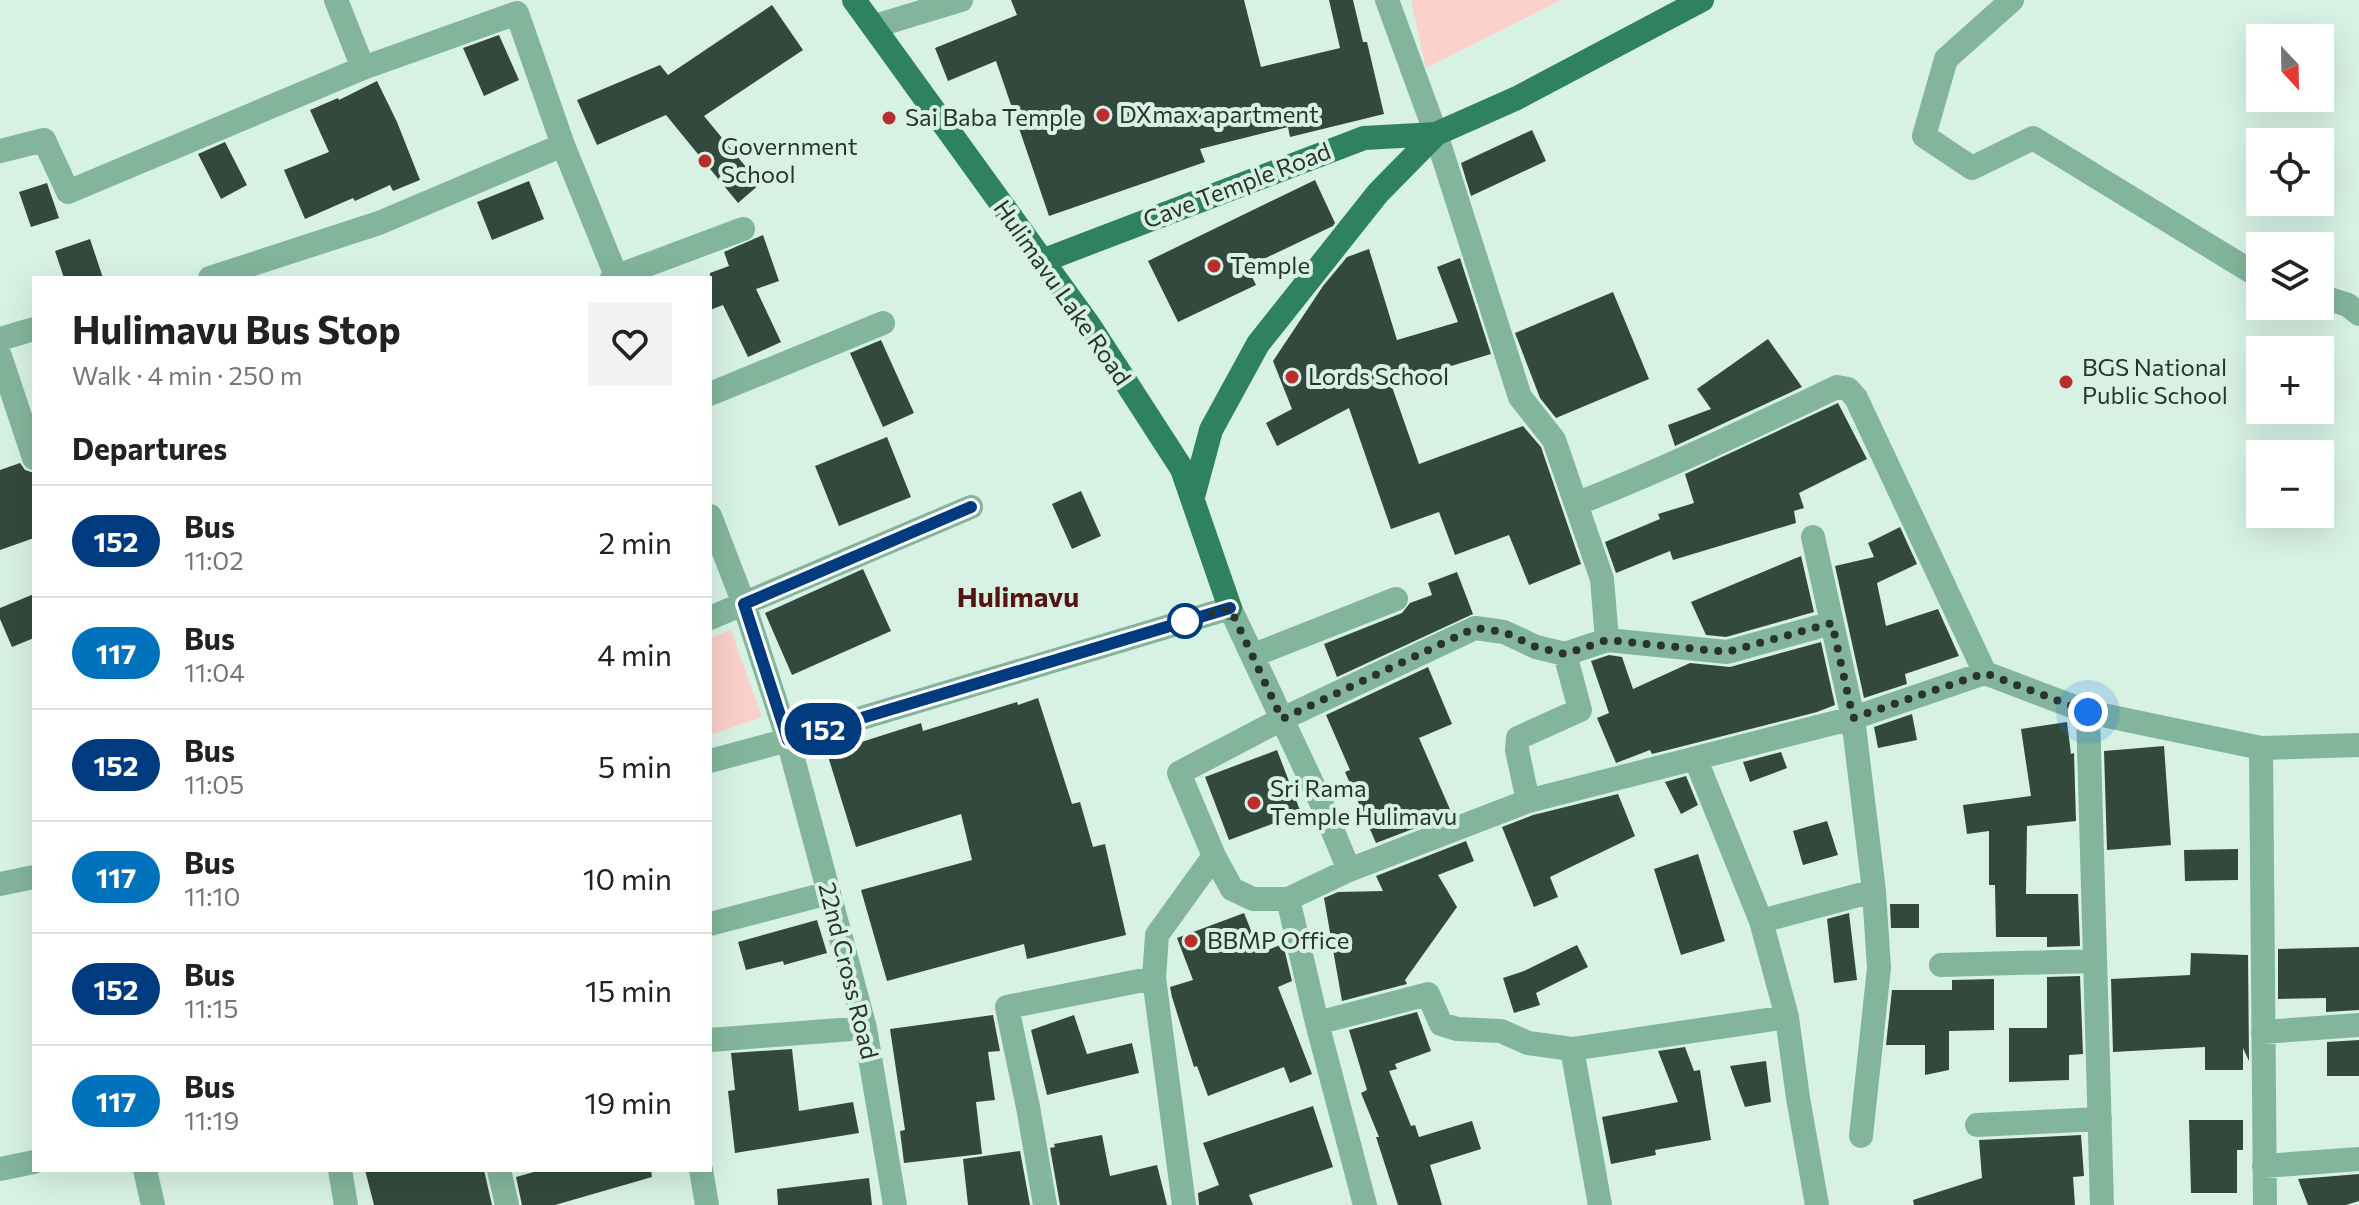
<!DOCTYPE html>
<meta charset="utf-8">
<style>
body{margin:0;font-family:Commissioner,sans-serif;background:#f2f2f2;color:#222;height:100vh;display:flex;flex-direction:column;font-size:30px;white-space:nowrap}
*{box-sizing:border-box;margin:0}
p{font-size:26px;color:#767676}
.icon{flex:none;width:44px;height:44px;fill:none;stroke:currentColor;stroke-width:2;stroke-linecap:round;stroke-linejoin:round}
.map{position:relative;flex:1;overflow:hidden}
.drawer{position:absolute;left:32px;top:276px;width:680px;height:896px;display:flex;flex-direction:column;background:#fff;border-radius:0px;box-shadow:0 8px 32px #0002}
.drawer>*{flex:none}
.badge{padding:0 16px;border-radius:26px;font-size:28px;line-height:52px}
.needle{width:52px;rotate:158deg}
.buttons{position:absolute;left:2246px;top:24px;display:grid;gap:16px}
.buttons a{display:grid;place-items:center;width:88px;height:88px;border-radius:0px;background:#fff;box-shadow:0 8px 32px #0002;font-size:40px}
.you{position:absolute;width:40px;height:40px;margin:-20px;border:6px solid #fff;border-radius:50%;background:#1a73e8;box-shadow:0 0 0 12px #1a73e833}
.map>.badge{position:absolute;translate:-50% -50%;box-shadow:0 0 0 4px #fff}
h2{padding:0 40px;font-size:30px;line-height:72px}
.round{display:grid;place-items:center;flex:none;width:84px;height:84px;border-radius:0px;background:#f2f2f2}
.overview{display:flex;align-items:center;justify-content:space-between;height:136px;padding:0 40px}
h1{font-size:38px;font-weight:700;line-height:60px}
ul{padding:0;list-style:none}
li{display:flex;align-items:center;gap:24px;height:112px;padding:0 40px;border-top:2px solid #e0e0e0}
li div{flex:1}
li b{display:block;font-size:30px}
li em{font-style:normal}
li .badge{min-width:88px;font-weight:700;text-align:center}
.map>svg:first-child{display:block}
</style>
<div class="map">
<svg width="2359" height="1205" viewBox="0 0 2359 1205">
<rect width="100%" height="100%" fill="#d7f2e4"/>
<path fill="#fbcfca" d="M1411,0h150l-135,68z
M731,630l31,87 -52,18v-97z"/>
<path fill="#33493e" d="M1011,0h233l17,67 79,-19 -11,-48h24l10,42h4l17,72 -94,23 -2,-10 -88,22 5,13 -156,54 -53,-155 -48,20 -13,-33 82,-33z
M772,5l31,45 -99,66 56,68 -22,19 -72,-88 -69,30 -20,-45 83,-35 8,10z
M499,35l20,45 -35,16 -21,-48z
M377,81l20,41 23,58 -27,11 -3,-6 -35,16 -2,-3 -48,21 -21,-49 45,-18 -19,-42 28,-12 1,2z
M1532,130l14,31 -75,35 -10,-33z
M225,142l22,43 -26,14 -23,-45z
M1315,180l20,43 -2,3 -86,41 9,18 -78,37 -30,-61z
M529,181l15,38 -52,21 -15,-38z
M47,183l12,35 -28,9 -12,-35z
M763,235l16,46 -23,8 25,53 -33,15 -25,-52 -13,5v-37l19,-7 -5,-14z
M90,239l13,39h-39l-9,-27z
M1369,249l28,91 61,-18 -21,-55 23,-9 31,96 -100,30 28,80 104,-38 18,21 40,117 -52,21 -20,-50 -54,20 -16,-43 -48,17 -42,-121 -72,38 -11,-23 26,-14 -19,-48 50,-75 24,-29z
M1613,292l36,87 -93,39 -16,-20 -25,-65z
M1768,339l34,48 -127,59 -7,-21 43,-16 -14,-20z
M881,340l33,73 -31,14 -33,-74z
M1838,403l29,56 -68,34 5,15 -10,3 2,12 -123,37 -3,-9 -54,22 -11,-31 55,-23 -2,-5 36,-11 -9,-29z
M887,437l24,60 -72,29 -24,-60z
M20,463l5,7 9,3v65l-34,12v-80z
M1081,491l20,45 -29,13 -20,-45z
M1900,527l17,37 -40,19 9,43 52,-17 21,47 -54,18 2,10 -43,14 -29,-132 39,-9 -6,-14z
M1801,556l13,56 -88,25 -20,-2 -15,-33z
M863,569l28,62 -99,44 -27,-62z
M1457,572l16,42 -136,63 -13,-33 78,-31 8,-10 22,-8 -4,-12z
M34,594v44l-22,9 -12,-28v-11z
M1821,642l14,63 -18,7 -165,42 -2,-4 -34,13 -19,-45 12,-5 -18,-52 18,-6 13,2 11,32 57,-26 40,4z
M1428,667l24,57 -33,14 33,76 -76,29 -31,-71 5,-2 -24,-55z
M1038,698l34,106 8,-2 13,45 12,-3 21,91 -99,24 -3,-15 -137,37 -26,-91 111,-30 -11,-46 -105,33 -29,-94 94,-30 2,8 94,-29 1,3z
M1912,714l5,26 -39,8 -4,-21z
M2067,722l4,32 3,-1 2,68 -49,5 -1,68h52l2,52 -33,1v-10h-51l-1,-52h-6v-54l-22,3 -4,-29 68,-9 -10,-67z
M2164,746l7,99 -64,5 -3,-99z
M1277,750l24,63 -72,27 -24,-63z
M1781,752l6,16 -37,14 -7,-20z
M1686,776l12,29 -17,9 -16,-32z
M1618,794l17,42 -85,41 8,20 -24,10 -32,-80 31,-12z
M1827,821l11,34 -35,10 -10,-34z
M1466,841l8,20 -36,14 19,32 -52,73 2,4 -65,17 -18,-103 14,-6 45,-1 -7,-15z
M2238,849v31l-53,1 -1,-31z
M1698,854l27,87 -44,14 -27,-86z
M1890,904h29v24h-28z
M1244,913l16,40 23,-9 9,37 -14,6 34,87 -22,9 -6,-16 -76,29 -11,-30 -3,1 -22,-70 -2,-10 23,-7 -16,-42z
M1849,913l8,67 -23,3 -7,-64z
M817,920l10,33 -43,12 -1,-4 -37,9 -8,-28z
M1577,945l11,22 -52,26 4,12 -26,8 -11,-35 21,-7z
M2359,947v63l-33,2v-14l-48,1v-50z
M2191,953l57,2 1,106 -6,-13v22h-38v-23l-92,5 -2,-73 79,-4z
M2080,976l3,78 -14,1v25l-60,2v-54h38v-51z
M1994,979v51l-45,1v39l-24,5v-30h-39l6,-55h60v-10z
M1417,1012l14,39 -36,13 2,5 -8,2 22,55 4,-1 4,12 53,-16 9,28 -51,16 12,40h-44l-22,-68h3l-18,-44 6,-3 -18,-60z
M993,1015l7,36 -12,1 7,48 -19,2 6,52 -78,9 -4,-32 5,-1 -15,-101z
M1074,1015l13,39 45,-11 7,30 -92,22 -16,-65z
M2359,1040v36h-32v-34z
M1685,1047l9,24 6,-1 11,70 -56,10 1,5 -45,9 -9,-47 76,-15 -20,-51z
M792,1049l7,62 54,-9 6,31 -124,20 -7,-62 7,-1 -4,-37z
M1766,1061l5,41 -26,5 -15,-41z
M1313,1106l20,61 -84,28 4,10h-54l-1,-12 21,-8 -16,-42z
M2189,1120h54v30h-6v43h-46z
M1102,1135l8,41 47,-11 10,40h-107l-10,-57 5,-1 -1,-3z
M2081,1135l3,41 -11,1 2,28h-161l-1,-5 69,-22 -3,-38z
M1020,1151l10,54h-62l-5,-46z
M365,1170h119l8,35h-118z
M541,1170h110l1,7 -97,28h-33l-6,-28z
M2359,1174v27l-13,4h-38l-10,-26z
M869,1178l3,27h-94l-1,-16z"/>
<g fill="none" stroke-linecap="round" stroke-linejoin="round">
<path stroke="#83b59c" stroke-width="24" d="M336,0l27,68
M1387,0l49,134 84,263 34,43 22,64 26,75 5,61
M2012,0l-66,59 -22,77 48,32 61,-30 227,139
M875,26l86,-26
M0,151l44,-11 24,52 295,-124 154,-55 46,132 54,133
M210,278l169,-55 184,-78
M612,278l131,-49
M2320,296l28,9 11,9
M0,339l34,-10
M0,356l34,102
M710,394l173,-71
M1576,504c89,-35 175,-76 261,-117l11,2 8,9 129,275 103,39 173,36 98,-3
M710,516l34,88 44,136 77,288 30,177
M710,618l261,-111
M1254,655l142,-56
M2088,712l14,493
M1282,719l38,81 29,70 -61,29h-35l-21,-10 -18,-33 -35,-83z
M2261,748l4,457
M1696,760l65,161
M710,761l78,-21 442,-132 52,111 193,-91 29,4 32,15 29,7 42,-14 120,12 105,-29
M1528,801l-11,-51 1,-12 62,-28 -15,-56
M1349,870l179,-69 325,-83 -40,-181
M0,884l34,-7
M1288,899l29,124 48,182
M710,924l119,-31
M1941,965l154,-4
M1317,1023l111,-29 13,30 16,5 44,2 27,12 44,6
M2263,1032l96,-7
M710,1040l155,-12
M1977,1125l123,-6
M1861,1136l18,-168 -5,-77 -21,-173 132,-45
M2264,1166l95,-7
M0,1169l34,-7
M145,1170l8,35
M340,1170l6,35
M499,1170l8,35
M701,1170l6,35
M1045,1205l-17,-98 -21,-100 147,-29
M1184,1205l-30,-227 3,-43 57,-79
M1600,1205l-28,-156 215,-32
M1817,1205l-19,-107 -11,-81 -26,-96 113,-30"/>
<path stroke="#2e8260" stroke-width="24" d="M854,0l235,325 93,144 48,139
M1042,261l322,-123 72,-4
M1193,497l18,-67 47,-86 120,-151 58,-59 81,-36 185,-98"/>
</g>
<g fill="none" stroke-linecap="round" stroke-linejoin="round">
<g stroke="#fff" stroke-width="18">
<path id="line" d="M971,507l-227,97 44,136 442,-132"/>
</g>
<use href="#line" stroke="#003b80" stroke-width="12"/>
<path stroke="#2a342f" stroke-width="8" stroke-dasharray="0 14.4" d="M1185,621l-14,4 59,-17 52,111 193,-91 29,4 32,15 29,7 42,-14 120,12 105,-29 21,95 132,-45 103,39"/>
</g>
<g fill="#bb2c2d" stroke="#d7f2e4" stroke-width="3">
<circle cx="1103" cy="115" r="8"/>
<circle cx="889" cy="118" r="8"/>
<circle cx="705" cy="161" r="8"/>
<circle cx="1214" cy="266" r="8"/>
<circle cx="1292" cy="377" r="8"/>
<circle cx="2066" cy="382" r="8"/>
<circle cx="1254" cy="803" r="8"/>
<circle cx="1191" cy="941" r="8"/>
</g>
<circle fill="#fff" stroke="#003b80" stroke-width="4" cx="1185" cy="621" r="16"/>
<g text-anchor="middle" stroke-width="8" stroke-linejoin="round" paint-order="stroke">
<g font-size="24" fill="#2a342f" stroke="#d7f2e4" text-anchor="start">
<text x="1119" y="123">DXmax apartment</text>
<text x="905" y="126">Sai Baba Temple</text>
<text x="721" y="155">Government<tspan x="721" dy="28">School</tspan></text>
<text x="1230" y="274">Temple</text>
<text x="2082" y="376">BGS National<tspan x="2082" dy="28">Public School</tspan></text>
<text x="1308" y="385">Lords School</text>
<text x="1270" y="797">Sri Rama<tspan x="1270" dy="28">Temple Hulimavu</tspan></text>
<text x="1207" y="949">BBMP Office</text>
</g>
<g font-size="24" fill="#2a342f" stroke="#d7f2e4">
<text transform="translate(1237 186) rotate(-21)" y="8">Cave Temple Road</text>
<text transform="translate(1062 293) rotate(55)" y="8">Hulimavu Lake Road</text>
<text transform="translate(848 971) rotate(76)" y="8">22nd Cross Road</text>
</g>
<g font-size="28" font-weight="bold" fill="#571312" stroke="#d7f2e4">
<text x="1018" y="607">Hulimavu</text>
</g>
</g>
</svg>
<div class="buttons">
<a><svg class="needle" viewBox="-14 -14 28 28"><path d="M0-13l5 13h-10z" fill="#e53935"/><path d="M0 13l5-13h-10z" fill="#767676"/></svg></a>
<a><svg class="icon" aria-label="locate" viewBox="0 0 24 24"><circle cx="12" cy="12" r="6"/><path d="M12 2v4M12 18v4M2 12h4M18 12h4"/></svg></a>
<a><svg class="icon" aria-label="layers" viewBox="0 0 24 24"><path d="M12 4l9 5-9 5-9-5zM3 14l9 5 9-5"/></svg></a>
<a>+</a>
<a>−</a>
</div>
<div class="you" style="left:2088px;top:712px"></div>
<b class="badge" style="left:823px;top:729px;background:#003b80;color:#fff">152</b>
<section class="drawer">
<div class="overview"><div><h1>Hulimavu Bus Stop</h1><p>Walk · 4 min · 250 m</p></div><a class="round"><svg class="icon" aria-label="heart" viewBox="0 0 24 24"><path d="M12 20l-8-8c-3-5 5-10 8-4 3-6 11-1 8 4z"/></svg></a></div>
<h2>Departures</h2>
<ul>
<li><span class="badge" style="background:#003b80;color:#fff">152</span><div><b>Bus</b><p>11:02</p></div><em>2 min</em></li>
<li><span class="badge" style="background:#0072bc;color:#fff">117</span><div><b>Bus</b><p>11:04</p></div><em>4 min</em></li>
<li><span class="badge" style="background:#003b80;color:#fff">152</span><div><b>Bus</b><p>11:05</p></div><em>5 min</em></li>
<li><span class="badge" style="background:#0072bc;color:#fff">117</span><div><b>Bus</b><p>11:10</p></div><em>10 min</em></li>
<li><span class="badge" style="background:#003b80;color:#fff">152</span><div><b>Bus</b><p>11:15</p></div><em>15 min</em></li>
<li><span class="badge" style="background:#0072bc;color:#fff">117</span><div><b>Bus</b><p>11:19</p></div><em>19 min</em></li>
</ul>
</section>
</div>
